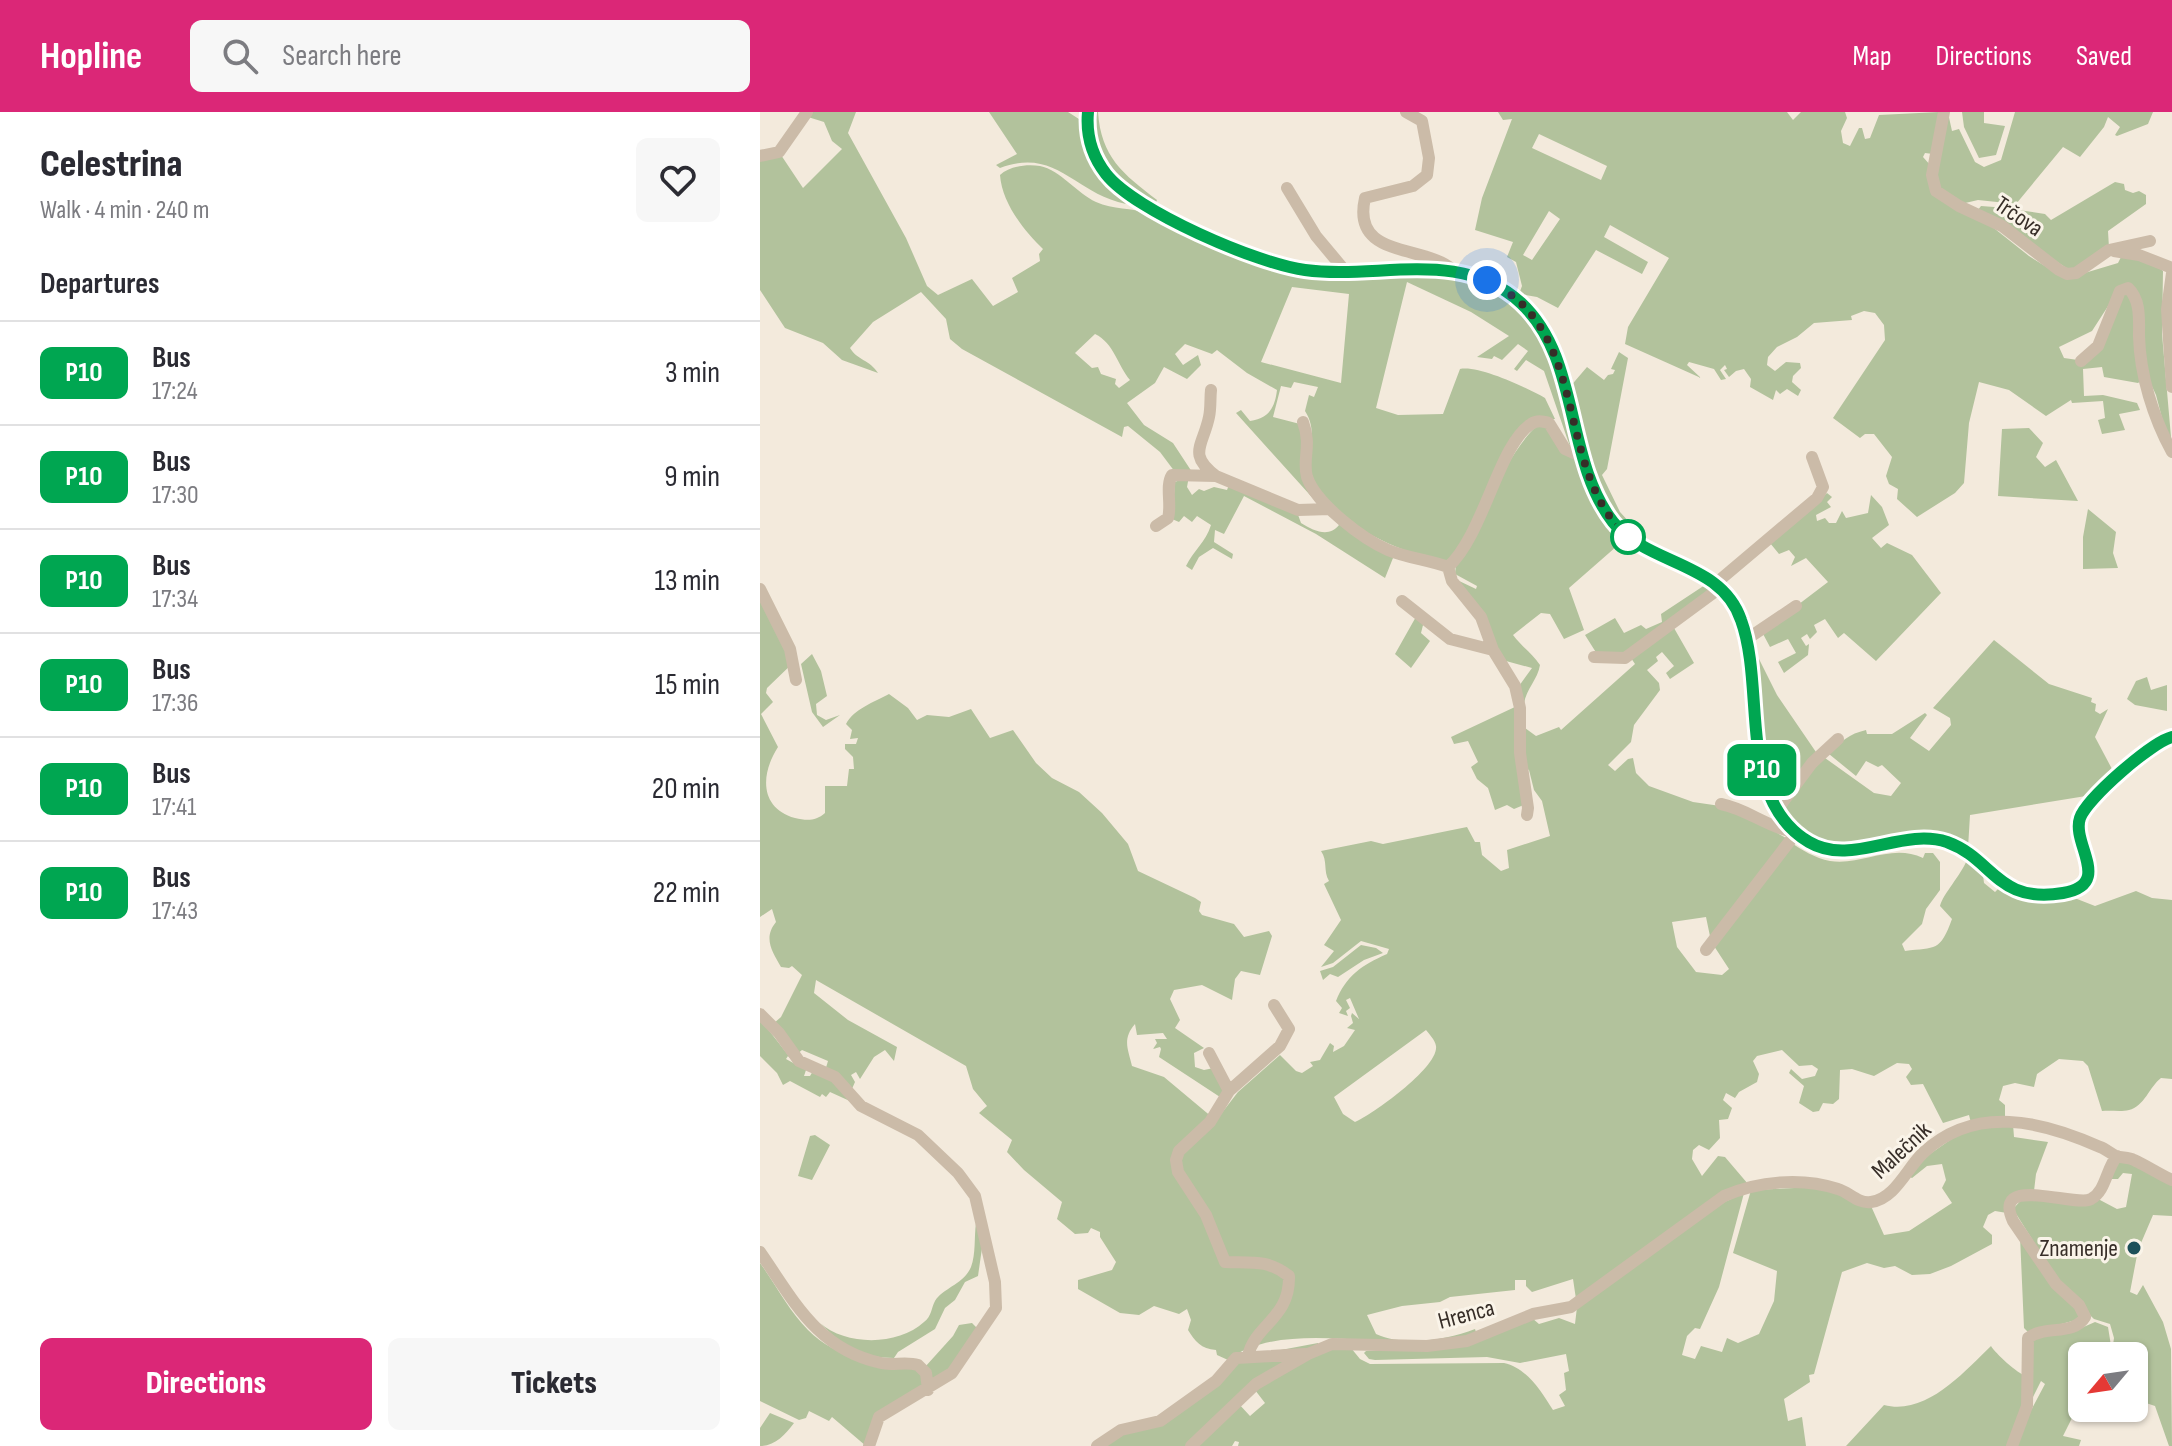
<!DOCTYPE html>
<meta charset="utf-8">
<style>
body{margin:0;font-family:"Sofia Sans Condensed",sans-serif;background:#f7f7f7;color:#2b2b33;height:100vh;display:flex;flex-direction:column;font-size:30px;white-space:nowrap}
*{box-sizing:border-box;margin:0}
p{font-size:26px;color:#7c7c81}
.icon{flex:none;width:44px;height:44px;fill:none;stroke:currentColor;stroke-width:2;stroke-linecap:round;stroke-linejoin:round}
.map{position:relative;flex:1;overflow:hidden}
.drawer{display:flex;flex-direction:column;background:#fff;width:760px}
.drawer>*{flex:none}
.badge{padding:0 16px;border-radius:12px;font-size:28px;line-height:52px}
.needle{width:52px;rotate:241deg}
.fabs{position:absolute;left:1308px;top:1230px;display:grid;gap:16px}
.fabs a{display:grid;place-items:center;width:80px;height:80px;border-radius:12px;background:#fff;box-shadow:0 2px 6px #0004;font-size:40px}
.you{position:absolute;width:40px;height:40px;margin:-20px;border:6px solid #fff;border-radius:50%;background:#1a73e8;box-shadow:0 0 0 12px #1a73e833}
.map>.badge{position:absolute;translate:-50% -50%;box-shadow:0 0 0 4px #fff}
h2{padding:0 40px;font-size:30px;line-height:72px}
.round{display:grid;place-items:center;flex:none;width:84px;height:84px;border-radius:12px;background:#f7f7f7}
.summary{display:flex;align-items:center;justify-content:space-between;height:136px;padding:0 40px}
h1{font-size:38px;font-weight:800;line-height:60px}
.action{display:flex;gap:16px;margin-top:auto;padding:16px 40px}
.action a{flex:1;height:92px;border-radius:12px;background:#db2777;color:#fff;font-size:32px;font-weight:800;line-height:92px;text-align:center}
.action a+a{background:#f7f7f7;color:#2b2b33}
ul{padding:0;list-style:none}
li{display:flex;align-items:center;gap:24px;height:104px;padding:0 40px;border-top:2px solid #e1e1e2}
li div{flex:1}
li b{display:block;font-size:30px}
li em{font-style:normal}
li .badge{min-width:88px;font-weight:700;text-align:center}
header{display:flex;align-items:center;gap:48px;box-sizing:border-box;height:112px;padding:0 40px;background:#db2777;color:#fff}
header strong{font-size:38px}
nav{display:flex;gap:44px;margin-inline-start:auto;font-size:28px}
.search{width:560px;height:72px;background:#f7f7f7;display:flex;align-items:center;gap:20px;box-sizing:border-box;padding:0 28px;border-radius:12px;color:#7c7c81;font-size:30px}
main{display:flex;flex:1;min-height:0}
.map>svg:first-child{display:block}
</style>
<header>
<strong>Hopline</strong>
<div class="search"><svg class="icon" aria-label="search" viewBox="0 0 24 24"><circle cx="10" cy="10" r="6"/><path d="M15 15l6 6"/></svg>Search here</div>
<nav><a>Map</a><a>Directions</a><a>Saved</a></nav>
</header>
<main>
<section class="drawer">
<div class="summary"><div><h1>Celestrina</h1><p>Walk · 4 min · 240 m</p></div><a class="round"><svg class="icon" aria-label="heart" viewBox="0 0 24 24"><path d="M12 20l-8-8c-3-5 5-10 8-4 3-6 11-1 8 4z"/></svg></a></div>
<h2>Departures</h2>
<ul>
<li><span class="badge" style="background:#00a651;color:#fff">P10</span><div><b>Bus</b><p>17:24</p></div><em>3 min</em></li>
<li><span class="badge" style="background:#00a651;color:#fff">P10</span><div><b>Bus</b><p>17:30</p></div><em>9 min</em></li>
<li><span class="badge" style="background:#00a651;color:#fff">P10</span><div><b>Bus</b><p>17:34</p></div><em>13 min</em></li>
<li><span class="badge" style="background:#00a651;color:#fff">P10</span><div><b>Bus</b><p>17:36</p></div><em>15 min</em></li>
<li><span class="badge" style="background:#00a651;color:#fff">P10</span><div><b>Bus</b><p>17:41</p></div><em>20 min</em></li>
<li><span class="badge" style="background:#00a651;color:#fff">P10</span><div><b>Bus</b><p>17:43</p></div><em>22 min</em></li>
</ul>
<div class="action"><a>Directions</a><a>Tickets</a></div>
</section>
<div class="map">
<svg width="1412" height="1334" viewBox="0 0 1412 1334">
<rect width="100%" height="100%" fill="#f3eadc"/>
<path fill="#b2c29c" fill-rule="evenodd" d="M50,0h46l-8,21 58,105 21,48 11,9 34,-16 21,27 25,-14 -6,-14 28,-17 -1,-7 4,-5c-19,-18 -41,-46 -43,-74 9,-9 27,-11 40,-9 20,4 37,27 56,36 17,8 36,5 52,12 36,14 69,34 105,48 35,15 70,13 107,12 33,0 71,-4 103,2 80,17 94,108 114,172l-7,-2 -3,-8 -23,-67 -18,-11 -9,11 -3,-2 14,-18 -10,-7 -16,16 -8,-4 -2,3 -15,-2 32,-21 -38,-24 -64,-30 -31,126 22,7 45,-1 17,-45c19,-4 67,19 85,29l10,21h-6l-28,15 -57,113 -19,15c-43,-9 -117,-39 -133,-85 -7,-18 8,-43 -7,-66l4,-16 5,2 4,-10 -24,-5 -3,6 -10,-2 -8,31 27,7 7,45 12,36 -83,-92 5,-3 9,11c19,-2 25,-14 27,-31l-30,-17 -30,-23 -5,4 -27,-10 -10,10 8,11 15,-10 3,10 -14,14 -23,-12 -9,16 -28,20 17,22 29,18 19,29h-17l-15,-20 -32,-26 -4,1 -2,10 -160,-88 -12,-10 -4,-20 -25,-27 -48,30 -23,26c7,12 20,12 28,25l-36,-13 -19,-17 -38,-15 -25,-38v-131l21,-4 22,33 39,-39 -10,-8 -8,-19 -16,-5zM532,175l57,7 -8,89 -80,-21zM335,222c19,9 23,32 35,46l-11,8 -4,-4 1,-5 -15,-5 -3,-7 -6,1 -17,-15z
M229,0h79l14,9 3,29 9,19 32,35c-53,-11 -69,-57 -126,-36l-4,-3 21,-11z
M335,0h3c3,45 25,62 59,88l-2,5c-34,-23 -66,-47 -60,-93z
M738,0h289l6,8 8,-8h44l2,6 -6,13 2,12 7,3 9,-18h3l3,11 5,-1 9,-23 60,-3 1,18 -7,24 -8,-1 -2,4 8,9 -1,18 9,15 51,26 39,31 32,20 7,2 50,-15 4,-8 32,9 9,7 -1,63 9,103h-4l-11,-42 -12,-26 -5,-73 -7,-9 -11,-1 -29,45 -33,16 5,11 14,2 3,7 18,-19 23,-54 7,-2 7,18 6,70 -4,3 -34,-6 -2,-10 -19,2 1,27 19,-1 34,8 3,7 -21,4 6,16 -23,4 -4,-14 7,-2 -2,-17 -31,2 -1,-3 -25,16 -37,-26 -30,-8 -10,41 -5,60 -9,10 -38,24 -20,-18 1,-10 -9,-5 -3,-8 6,-19 -18,-23h-9l-5,4 -27,-20 52,-78 -1,-15 -9,-12 -11,-2 -13,5 1,4 -38,3 -17,14 -20,10 -9,10 -1,8 8,6 11,-9 14,1 1,5 -8,8 -1,6 9,8 -3,6 -11,-7 -7,5 -4,-4 -3,10 -23,-13 1,-8 -7,-10 -8,2 -7,6 -5,-7 3,-1 -2,-4 -5,5 6,9 -5,1 -7,-11 -25,-7 -2,3 14,13 -76,-34 3,-17 41,-69 -59,-33 -6,12 44,25 -6,12 -46,-24 -38,58 -21,-11 -18,-3 3,-8 -6,-24 -9,-5 6,-15 -38,-12 7,-32 30,-79 -9,1zM779,22l68,32 -6,14 -69,-32zM789,99l11,8 -28,41 -9,-5z
M1202,0h22v11l21,3 -9,29 -17,3 -15,-31z
M1255,0h138l-5,12 -31,12 -2,-1 5,-8 -12,-10 -4,10 -24,30 -17,-10 -47,57 -38,-4 -17,4 -21,-12 -4,-21 12,-58 4,18 7,-2 16,33 9,5 17,-7z
M1355,70l9,2 1,6 8,3 6,-2 7,4v9l-38,27 1,17 -38,23 -93,-61 3,-4c21,1 43,5 64,8l6,6z
M859,240l9,6 -21,111 -5,6 18,37 20,22 -2,4c-42,-39 -55,-96 -69,-150l18,-21 17,13 4,-5 5,-1 2,-4 -4,-1z
M783,311l39,44 11,32 24,47 -48,42 15,42 -20,9 -14,-25 -9,-1 -28,22c9,12 19,18 27,30 -2,14 -14,24 -16,39l-5,-18 13,-18 -26,-7 -51,-82 21,10 1,-3 -22,-12 1,-10c14,-27 62,-134 87,-141z
M1269,316l14,15 -7,14 9,10 11,-7 22,41 -80,-5 4,-67z
M429,364l-2,11 5,8 7,-6 5,2 10,-4 13,3 2,-5 68,27 4,11c13,8 28,15 38,2l-2,-4 58,32 -10,25 -69,-44 -72,-38 -20,38 -9,-4 -1,12 19,12 -1,5 -19,-11 -14,9 -7,13 -6,-4c7,-15 20,-24 25,-41l-14,-9 -5,6 -8,-6 -5,6 -7,-3 3,-37z
M1067,381l5,4 -5,5 4,5 -15,8 1,6 8,-3 4,5h7l6,-12 4,7 22,-5 3,-18 11,12 7,18 -17,13 9,10 6,-5 25,12 29,38 -65,68 -32,-28 -6,5 -13,-19 -11,6 3,7 -7,7 -3,-5 -6,4 5,8 3,-2 -1,11 -24,18 -6,-11 18,-9 -8,-14 -18,8 -8,-15 66,-50 -22,-24 -15,8 4,-9 -6,-7 -10,4 -9,-11z
M1328,397l28,23 -3,21 5,15 -35,1v-32z
M948,471l5,6 -84,64 -32,1 -12,-19 30,-17 9,15 17,-8 5,4 16,-7 -1,-8z
M0,476l35,73 -28,27 -1,5 7,9 -12,12 17,33c-18,28 -18,61 17,71 12,3 21,3 30,-5v-27h22l2,-17h5l-1,-12 -8,-8v-5h11l2,-6 -8,1 2,-9 -6,-6c8,-15 28,-22 43,-30l19,14 9,12 10,-5 22,2 22,-8 19,29 23,-8 23,33 16,15 27,14 23,21 26,31 10,27 57,27 6,4 -2,9 3,4 32,9 10,13 25,-6 3,5 -12,39 -19,-4 -6,8 -3,21 -30,-15 -28,5 -4,9 10,21 -5,8 29,20 -10,5 1,14 9,3 10,-2 15,20 -9,9 -61,-40 2,-8 -1,-2 -7,2 4,-6 -2,-4h12l-4,-6 -26,2 -2,-11c-13,15 -7,25 -3,42l32,11 49,41 8,-4 17,-22 42,-37 16,16 6,2 11,-7 -3,-4 10,-2 10,-17 4,3 -1,6 11,-6 11,-16 -8,-2 6,-5 -2,-7 1,-3 7,6 -9,-21 -4,2 4,8 -4,3 2,5 -9,-3 3,-5 -6,-7c10,-25 26,-36 51,-47l2,-5 -28,-8 -28,22 -12,4 13,-16 -10,-6 17,-25 -17,-36 5,-3c-6,-10 -1,-20 -8,-30l50,-10 12,3 84,-17 8,15h5l2,13 19,16 8,-3 -2,-18 43,-14 -8,-35 -8,-11 -5,-20 -5,-3 1,-39 11,8 23,-9 2,3 74,-66 -4,-6 43,-30 20,35 -24,16 -4,-6 8,-7 -12,-14 -6,5 2,4 -11,9 12,13 1,7 -26,35 -3,17 -23,23 7,6 13,-12 5,-1 3,15 13,13 44,16 41,6 52,30 -75,103 -5,-24 -34,5 5,25 19,25 26,3 7,-6 -15,-23 76,-104c12,8 25,16 40,19 32,5 61,-18 93,-3l2,-5h8l7,9v28l-14,19 -4,15 -20,20 3,7c31,-4 35,1 47,-32l-12,-13c3,-12 21,-31 27,-46l16,15 1,8 11,9 5,-5 24,10h48l23,9 41,-15 16,7 20,2v179l-11,-1c-11,8 -17,29 -32,32 -8,2 -18,0 -27,1l-14,-45 -5,-5 -24,-2 -22,15 -3,13 -19,-4 -12,3 -4,14 6,5v12l-34,6 -2,-8 -26,8 -20,-39 -12,1 -5,-8 6,-8 -3,-5 -12,-1 -23,13 -22,-7 -12,1 -1,29 -6,5 -10,-1 -4,8 -6,1 -14,-9 5,-17 -15,-13 2,-4 11,10 13,-3 3,-7 -6,-4 -13,1 -17,-16 -25,6 -4,5 6,13 -2,8 -18,10 -4,6 -9,-5 -3,7 9,8 -4,11 -9,1 1,18 -11,12 -10,-5 -6,5 -1,9 10,17 16,-20 7,1 23,27 -172,115 -3,-20 -41,13 -6,-6v-6h-11v10l-65,7 -10,5 -38,4 -35,9 9,19c29,13 71,6 99,-5l2,6c-20,3 -41,8 -61,8 -55,0 -142,-19 -188,17l-11,-5 -1,-5c-15,-1 -21,-9 -28,-20l3,-10 -4,-11 -8,5 -25,-8 -15,9 -19,-2 -42,-24v-9l34,-10 4,-8 -16,-25v-5l-9,-4 -3,5 -13,1 -18,-15 5,-17 -38,-32 -17,-18 5,-12 -33,-27 8,-7 -14,-17 -7,-23 -150,-86 -2,13 34,27 49,27 -3,14 -9,-11 -11,7 -14,22 -4,-7 -5,3 4,7 -4,9 -26,-20 3,-10 -26,-11 -6,5 -23,-31 8,-7 21,-42 -10,-9 -3,2 -8,-1c-9,-16 -18,-29 -5,-45l-4,-13 -12,8zM666,918c3,4 9,10 10,16 3,21 -63,68 -81,76l-12,-8 -9,-17z
M657,503l7,6 -3,12 9,8 -19,27 -16,-14z
M1234,528l55,44 43,14 -1,4 5,2 -1,7 5,3 8,-5 -13,28 17,32 9,-3 -35,30 -116,19 -2,33 -17,-10c-31,2 -115,14 -139,1 -11,-7 -20,-17 -28,-27l1,-4 23,-36 17,-14 49,35 17,3 10,-13 -19,-18 -4,2 -12,-6 -10,15 -27,-22c12,-13 20,-20 37,-24l1,4h25l33,-21 2,2 -17,23 19,13 22,-26 -1,-7 -17,-10z
M52,542l9,17 6,25 -11,8 1,11 9,5 14,-5 -17,12 -11,-15 -11,-48z
M999,547l18,36 41,60 -39,47 -13,-42 -11,-99z
M1387,565l4,13 16,-5v26l-32,-6 -8,-6 9,-18z
M757,594l9,98 -12,5 -7,-4 -12,5 -7,-22 -11,-9 -6,-12 7,-5 -10,-21 -14,3 -3,-7z
M601,833l15,3 7,5 -19,7 -26,17 -8,-3 -7,6 -3,-9 13,-4z
M0,907l32,41 -4,-4 -2,3 20,11 -2,6h6l3,-5 19,10 20,21 -22,-10 -4,5 -4,-3 -2,3 -30,-16 -7,4 -6,-12 -17,-17z
M1253,1012l1,13 34,5 -12,32 -2,17 -12,1 -15,21 -12,-2 -7,4 -5,12 9,8v9l-41,22 -21,8 -18,1 -17,-9 -11,2 -17,-5 -25,9 -28,102 -5,1 1,7 -26,17 4,22 14,-4 4,29h-568l1,-4 -4,-1 -3,5h-39l45,-43 12,13 15,-13 -10,-13 74,-42h22l9,11 10,5 134,-1c23,5 37,28 49,47l12,-4 -6,-11 7,-5 -2,-17 5,-2 -3,-17 -46,9 -33,-6 -112,3 -6,-1 -5,-6 2,-2 68,-3 98,-30 7,6 20,-6 16,6 2,-17 139,-101 28,-13 -25,94 -19,42 -5,-1 -8,8 -5,19 13,4 6,-13 21,6 5,-14 11,5 21,-9 15,-33 3,-30 -44,-18 18,-63 66,-3 54,19 13,29 25,-4 43,-28 -10,-15 4,-8 -4,-16 -15,2 -15,12 -4,-2 9,-13 46,-32z
M55,1023l15,10 -18,35 -14,-4 12,-40z
M1364,1048l48,24v32l-19,-1 -15,35 -8,42 7,3 6,-10 20,37 8,27 1,97h-3l-14,-40 -21,-7v-43h-52v50h-4l-15,30 18,4 -2,6h-63l12,-30 17,-32 -4,-3 -9,18v-60l47,-10 16,-7 13,5 4,25 2,-14 -4,-14 -16,-5 -30,-29 -51,-81 11,-12 76,3 17,9 9,-2 6,-33 -9,-1 -5,6h-9l5,-14z
M216,1111l6,25 -4,28 -13,6 -10,18 -10,8 -10,21 -37,23 -4,6c-31,0 -53,-13 -74,-35 26,23 78,23 104,-1 8,-6 7,-14 11,-21 8,-13 29,-17 36,-34 5,-13 3,-30 5,-44z
M1260,1124l63,82 -54,15 -5,-5z
M0,1151c16,22 29,48 48,67 29,30 72,33 111,40l6,16 -37,24 -22,36 -34,-29 -3,4 -20,-10 -3,7 -7,2 -39,-19z
M212,1211l9,9 -47,53 -9,-18 28,-31 6,-11z
M558,1231l1,4 -66,36 -66,63h-84l14,-9 47,-16 79,-64z
M1231,1234c4,7 27,28 35,30l-2,27 -14,43h-164l38,-41c42,11 80,-33 107,-59z
M10,1301l24,10c-9,12 -19,23 -34,23v-18z"/>
<g fill="none" stroke-linecap="round" stroke-linejoin="round">
<path stroke="#cbbba8" stroke-width="12" d="M328,0c-2,22 4,44 18,62 29,37 152,90 199,96 73,10 156,-23 216,33 60,56 43,156 92,219 35,44 107,39 128,98 25,68 -5,179 68,222 42,25 93,-15 138,0 37,13 47,48 92,51 10,1 22,1 32,-2 38,-14 1,-49 9,-73 7,-20 72,-75 92,-81
M646,0l16,9 7,37 -2,17 -14,11 -48,12c-14,61 59,46 88,72
M1184,0l-12,63 4,16 23,15 43,20 57,44 8,4 9,-1 33,-23 41,-9
M0,44l19,-4 28,-40
M527,76l29,48 30,36
M1354,139l25,4 33,13
M1412,161l-5,36 5,78
M1321,249l17,-15 22,-55 8,-3c13,12 11,32 11,48 1,39 14,81 33,116
M451,278c-1,9 0,18 -2,27 -6,29 -22,37 7,59
M543,310c9,24 -1,37 4,55 9,27 56,62 81,73 19,8 41,10 60,17 36,-33 51,-123 83,-143 6,-4 11,-3 18,-1l16,26 20,9
M396,414l12,-8c4,-13 -3,-32 4,-43l44,1 82,34 32,-1
M688,455l4,14 29,36 12,33 22,36 5,22v45l8,55 -1,7
M955,472l102,-86 6,-11 -11,-30
M0,477l30,60 6,31
M642,489l48,38 43,11
M987,527l49,-33
M834,545l31,1 95,-70
M961,692c26,5 46,23 72,28
M1017,698l35,-47 26,-24
M946,838l90,-117
M0,902l19,19 20,28 36,16 26,29 57,29 40,38 17,23 20,86 1,26 -44,65 -73,44 -10,29
M449,941l20,38
M0,1140c34,49 57,97 121,111 12,3 24,-2 37,2l8,8 2,17
M488,1244c7,-32 42,-37 41,-80 -21,-17 -39,-13 -64,-14l-19,-47 -28,-43 -2,-12 3,-9 31,-29 19,-31 51,-45 9,-17 -15,-24
M337,1334l24,-16 39,-9 56,-40 20,-23 69,-4
M431,1334l65,-62 52,-30 24,-10 95,2 40,-5 66,-27 38,-7 153,-111c34,-15 78,-19 114,-7 11,3 20,15 33,13 24,-3 36,-34 52,-49 52,-49 119,-32 177,-6 6,2 11,7 16,9 6,2 12,1 18,4 13,6 25,14 38,20
M1252,1334l15,-40 1,-68c16,-13 46,-2 57,-21l-6,-12 -23,-21 -43,-63c-22,-48 63,-13 78,-22 15,-8 15,-30 26,-43"/>
</g>
<g fill="none" stroke-linecap="round" stroke-linejoin="round">
<g stroke="#fff" stroke-width="18">
<path id="line" d="M328,0c-2,22 4,44 18,62 29,37 152,90 199,96 73,10 155,-23 216,33 60,56 43,156 92,219 35,44 108,39 128,98 25,68 -5,179 68,222 42,25 93,-15 138,0 47,17 49,62 116,51 51,-9 8,-49 17,-75 7,-20 72,-76 92,-81"/>
</g>
<use href="#line" stroke="#00a651" stroke-width="12"/>
<path stroke="#372e28" stroke-width="8" stroke-dasharray="0 14.4" d="M727,168c12,8 25,14 35,24 63,63 40,174 106,233"/>
</g>
<circle fill="#fff" stroke="#00a651" stroke-width="4" cx="868" cy="425" r="16"/>
<circle fill="#1d505a" stroke="#faf4e9" stroke-width="3" cx="1374" cy="1136" r="8"/>
<g text-anchor="middle" stroke-width="6" stroke-linejoin="round" paint-order="stroke">
<g font-size="24" fill="#372e28" stroke="#faf4e9">
<text transform="translate(1259 104) rotate(34)" y="8">Trčova</text>
<text transform="translate(1141 1038) rotate(-43)" y="8">Malečnik</text>
<text transform="translate(706 1202) rotate(-15)" y="8">Hrenca</text>
</g>
<g font-size="24" fill="#372e28" stroke="#faf4e9" text-anchor="end">
<text x="1358" y="1144">Znamenje</text>
</g>
</g>
</svg>
<div class="fabs">
<a><svg class="needle" viewBox="-14 -14 28 28"><path d="M0-13l5 13h-10z" fill="#e53935"/><path d="M0 13l5-13h-10z" fill="#7c7c81"/></svg></a>
</div>
<div class="you" style="left:727px;top:168px"></div>
<b class="badge" style="left:1002px;top:658px;background:#00a651;color:#fff">P10</b>
</div>
</main>
